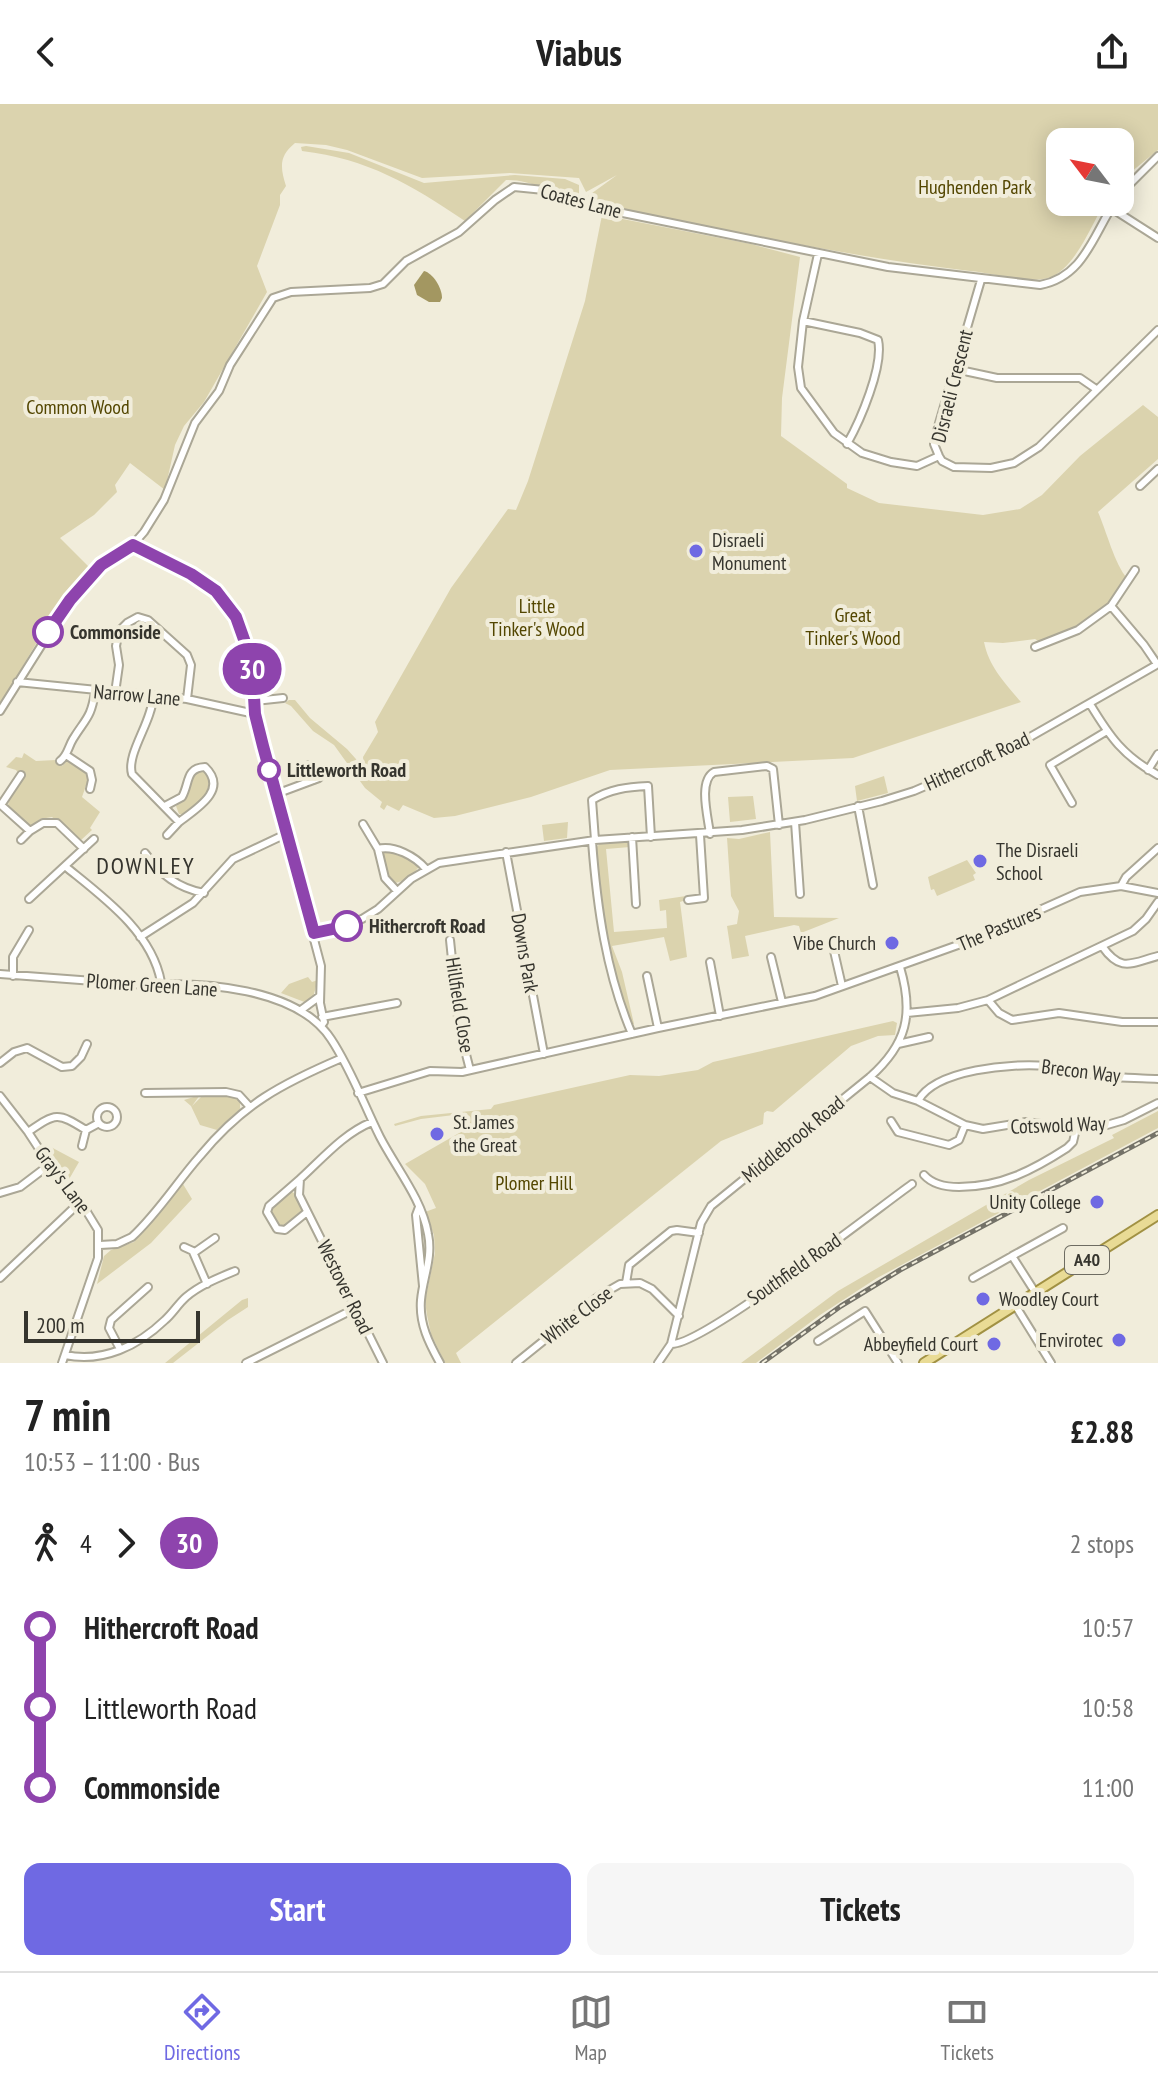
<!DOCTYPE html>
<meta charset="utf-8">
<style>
body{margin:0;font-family:"PT Sans Narrow",sans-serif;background:#f6f6f6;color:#222;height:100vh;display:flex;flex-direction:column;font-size:30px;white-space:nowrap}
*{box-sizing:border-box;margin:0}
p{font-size:26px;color:#767676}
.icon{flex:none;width:44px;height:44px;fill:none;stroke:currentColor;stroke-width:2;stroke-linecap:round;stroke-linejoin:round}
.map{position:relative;height:1259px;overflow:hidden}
.side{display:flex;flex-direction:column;background:#fff;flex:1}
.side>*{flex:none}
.badge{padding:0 16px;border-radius:26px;font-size:28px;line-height:52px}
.needle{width:52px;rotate:302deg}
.buttons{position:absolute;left:1046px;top:24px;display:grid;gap:16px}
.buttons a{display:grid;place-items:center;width:88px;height:88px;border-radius:16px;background:#fff;box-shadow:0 4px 20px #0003;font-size:40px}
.scale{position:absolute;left:24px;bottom:20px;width:176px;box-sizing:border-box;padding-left:8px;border:4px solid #36352e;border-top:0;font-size:22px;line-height:28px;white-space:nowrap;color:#36352e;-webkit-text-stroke:6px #f1eddb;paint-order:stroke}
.map>.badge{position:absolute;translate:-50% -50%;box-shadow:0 0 0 4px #fff}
.legs{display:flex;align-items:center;gap:12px;height:88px;padding:0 24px;font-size:26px}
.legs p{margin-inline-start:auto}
.head{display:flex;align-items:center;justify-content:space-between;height:136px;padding:0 24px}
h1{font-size:44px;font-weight:700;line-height:60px}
.primary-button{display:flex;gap:16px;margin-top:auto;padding:16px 24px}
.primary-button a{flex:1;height:92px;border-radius:16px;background:#6f69e3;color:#fff;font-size:32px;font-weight:700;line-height:92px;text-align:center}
.primary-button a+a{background:#f6f6f6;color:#222}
ul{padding:0 24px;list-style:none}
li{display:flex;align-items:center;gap:28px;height:80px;font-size:30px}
li i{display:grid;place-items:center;width:12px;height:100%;margin:0 10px;background:currentColor}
li i::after{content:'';width:20px;height:20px;margin:-10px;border:6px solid;border-radius:50%;background:#fff}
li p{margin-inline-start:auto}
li:first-child i{background:linear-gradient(#0000 50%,currentColor 0)}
li:last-child i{background:linear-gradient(currentColor 50%,#0000 0)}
header{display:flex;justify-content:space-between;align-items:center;height:104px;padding:0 24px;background:#fff;font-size:36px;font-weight:700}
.dock{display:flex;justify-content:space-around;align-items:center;height:112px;border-top:2px solid #e0e0e0;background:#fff;font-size:22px;color:#767676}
.dock a{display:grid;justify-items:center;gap:4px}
.dock .active{color:#6f69e3}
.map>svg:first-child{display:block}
</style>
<header><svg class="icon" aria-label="back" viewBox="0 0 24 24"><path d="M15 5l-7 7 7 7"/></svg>Viabus<svg class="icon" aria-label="share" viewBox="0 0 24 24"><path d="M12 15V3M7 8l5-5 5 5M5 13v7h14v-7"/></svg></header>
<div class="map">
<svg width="1158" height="1259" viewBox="0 0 1158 1259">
<rect width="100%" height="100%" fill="#f1eddb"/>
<path fill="#dbd3ae" d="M0,0h1158v46l-38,31v-39h-60v60h45c-13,22 -31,69 -57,76 -24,6 -53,-5 -78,-7 -128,-15 -256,-43 -382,-70v-5l29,-21 -31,17 -7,-14 -69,-5 -88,5 -75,-28 -21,-5 -31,-2c-16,13 -15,24 -9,43l-6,9v10l-23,61 10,26 -63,110 -20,24 -9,19 -10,45 -35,-27 -15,22 2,7 -23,23 -34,23 30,30 -43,57 -47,80z
M306,42l43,7 75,30 91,-8 50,4 14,6v9c-25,2 -47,-15 -73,-14l-41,41c-55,-37 -97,-62 -163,-70l-1,-4z
M602,111l149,29 49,13 -18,141 -1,38 66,48v4l32,15 104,12 37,-6 22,-14 38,-39 63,-51 15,12v42l-60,53c8,18 17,53 29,66 -18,35 -52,50 -87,64l-5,-3 -32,4 -19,-1c5,25 21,41 37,60l-168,56 -243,12 -79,27 -76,19 -21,2 -31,-13 -4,6 -12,-6 -3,5 -4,-3 2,-5 -17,-14 -31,-43 -21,-14 -22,-25 -6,-3 4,-3h6l15,18 37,31 17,19 -1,-11 15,-25 -3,-10 76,-134 57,-79 8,1 12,-29 57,-180z
M24,649l12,8 20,-1 6,6 6,-6 18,12 2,8 -6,17 18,15 -10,16 2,2 -12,11 -28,-24 -12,2 -10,8 -22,-21 1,-8 13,-20 -6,-8 -10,-3 10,-10 6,1z
M203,665l6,3 3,20 -25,22h-8l-3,-8 11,-12 5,-19z
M884,672l4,17 -31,8 -2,-15z
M753,692l3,23 -26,3 -2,-25z
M568,718l-1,16 -23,3 -2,-16z
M770,728l4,85 65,1 -38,15 -2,-7 -5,-1 -49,11 4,20 -17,3 -5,-33 10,-2 2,-13 -8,-15 -4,-58 12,1z
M626,736l4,7 -24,2 8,83 53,-4 -1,-18 -6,1 -1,-11 27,-4v4l-6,2 7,55 -17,4 -6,-24 -52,9 10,26 12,52 -3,1c-22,-56 -28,-112 -35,-171v-6l5,-6z
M386,745l29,11 4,6c-3,7 -16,16 -24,17l-6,-4 -7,-26z
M967,756l9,13 -3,2 2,5 -38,16 -3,-7 -3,1 -3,-13z
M308,873l4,5 6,-2 -5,17 -6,6 -26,-10 8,-9z
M893,917l4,2 -2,12 -17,1 -27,10 -78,66 -6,-1 -3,2 -1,11 -42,17 -265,212 5,10h-16l-14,-29 -4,-19 -2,-14 10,-48 -1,-18 -9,-23 11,-4 -11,-24 -20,-20 61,-35 -12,-14 -33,4 -26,7 -1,-2 27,-8 70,-7 3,-4 136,-30 29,1 39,-6 15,-8z
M200,991l-8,11 10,-10c12,-1 29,-4 38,5v8l-23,21 -17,-5 -9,-19 -7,-6z
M1158,1007v17l-281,150 -57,37 -64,48h-15l97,-72 191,-111 85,-42 -2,-3z
M49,1042l30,16 -11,19 -22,-30z
M183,1080l9,15 -41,44 -54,41 7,-28 7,-6 23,-8z
M289,1087c8,1 13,12 13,20l-19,17 -5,-1 -8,-15z
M248,1194v9l-20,13 -55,43h-8l77,-63z"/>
<path fill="#a39761" d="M424,167c9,2 18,17 18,27l-2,4h-11l-12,-7 -3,-10z"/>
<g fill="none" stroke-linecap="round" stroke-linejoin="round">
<g stroke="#aba796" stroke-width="10">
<path id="minor" d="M1120,90l38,-38
M1111,104l47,30
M818,150l-15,67 -5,46 3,21 33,45 28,20 29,9 26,4 22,-10
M981,176l-46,157 -1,7 5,12 3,5 12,6 37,1 23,-5 25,-16 119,-117
M803,217l57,12 18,7c6,26 -18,81 -31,104
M955,265l42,9h83l16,11
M1140,382l18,-17
M133,441c27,13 58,25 82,45 35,28 36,79 40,120 1,12 5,24 8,36l58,220 -1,37 4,19 -3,4
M1135,466l-24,36 33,39 13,19
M1035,543l43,-17 33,-24
M17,578l170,17 68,15
M115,589l4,-28 -3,-19 3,-15 8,-8 11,-6 10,3 39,35 4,10 -4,34
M153,593c-1,25 -27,57 -21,77l47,48c17,-13 50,-32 26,-55 -20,1 -15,16 -23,30l-17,9
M255,597l28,-3
M1090,600c20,33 33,52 68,71
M0,607l70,-111 31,-35 28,-16 15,-17 20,-32 31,-77 24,-32 11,-26 43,-67 18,-6 79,-4 13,-4 23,-23 53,-29 36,-32 19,-13 30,3 64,20 280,57 152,18c44,-8 53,-50 75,-83
M66,651l24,16 2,9 -2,9
M60,657c8,-6 8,-14 13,-22 13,-21 18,-21 22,-47
M309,661l5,15
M1148,666l10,-16
M276,690l43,-16
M1072,699l-22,-38 57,-34
M1,701l29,26 13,-8h14l27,26
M1,701l20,-30
M858,702l15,79
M795,718l5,72
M363,720l15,25
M710,730c-2,-17 -12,-53 4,-62l53,-6 6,3 6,56
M167,731l12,-13
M632,733l4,67
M21,736l9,-9
M595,736l-3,-40c18,-11 35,-13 56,-14l3,51
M592,737c5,66 14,132 40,193
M506,748l38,202
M145,749c16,22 33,35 59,40
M66,763c37,30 86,65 95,115
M1121,782l5,-9 32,-29
M397,787l-12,-13 -7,-29c16,-4 37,7 48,20
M29,795l65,-60
M688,796l16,-2 -4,-63
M314,829l48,-14 16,-10 33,-30 28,-16 156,-23 147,-10 63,-10 77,-19 32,-10 88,-38 156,-89
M140,833l53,-34 40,-44 55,-26
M450,836l9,87 11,43
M1102,842c19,27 29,17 56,10
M834,847l8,35
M771,853l11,45
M710,858l10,54
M0,870l147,11c55,-3 150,2 184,54 20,30 33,66 49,98 16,31 42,62 48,97 5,24 -5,43 -7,66 -2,24 8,43 19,63
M13,872v-19l16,-27
M647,872l11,52
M988,896l11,13 13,7 47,-7 63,9h36
M301,906l19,-14
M907,909l51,-5 30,-8 145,-69 13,-12 12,-17
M322,913l75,-14
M898,940l31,-7
M0,959l14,-11 13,-4 35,19 10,-1 9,-9 6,-13
M870,973l23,16 25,8 47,24 18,4 43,-7 50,7 24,-2 24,-7 34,-17
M145,989l81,-1 13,3 10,11
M358,989l72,-22 32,1 196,-44 157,-32 157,-56 108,-48 41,-6 37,7
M0,992l28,36 34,52 25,28 11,18v28l-36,105
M918,997c17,-32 95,-38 128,-35 17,1 33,7 49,9 21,3 42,3 63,4
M97 1013a10 10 0 1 1 20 0a10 10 0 1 1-20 0Z
M891,1017l7,11 51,13 10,-5 6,-15
M372,1018c-28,11 -50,37 -72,57l-1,16 84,168
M28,1028c28,-19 29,-20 58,-2l13,-7
M82,1042l4,-16
M924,1071c9,10 22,12 35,12 42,0 74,-17 108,-39l6,-6 3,-13
M300,1075l-31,27 -2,6 10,17 8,1 22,-18
M0,1089l20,-6 29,-22
M419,1103l-3,8 7,71
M100,1141l17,-1 15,-7c26,-24 45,-55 68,-81 43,-52 81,-72 142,-98
M184,1143l11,5 20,-14
M193,1148l14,32
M0,1174l79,-75
M973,1174l39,-22
M626,1179l3,-18 42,-34 6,-1 22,3
M1035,1188l-23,-36 51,-28
M1015,1201l36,58
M818,1237l47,-30 33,52
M671,1240c30,3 206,-135 241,-160
M120,1245l-11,-21 2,-8 37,-33
M65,1251c38,8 73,-9 100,-35 8,-7 13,-16 21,-23 14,-12 32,-19 49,-26
M246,1259l110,-55
M516,1259l83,-67 21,-12 20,-1 12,6 27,27
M658,1259l13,-19 30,-121 10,-17 159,-129c37,-33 44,-63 30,-110"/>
</g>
<g stroke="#a19143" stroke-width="12">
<path id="major" d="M924,1259l234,-148"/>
</g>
<use href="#minor" stroke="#fff" stroke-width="6"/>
<use href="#major" stroke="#e9db95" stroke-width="8"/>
<g stroke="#747268" stroke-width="5">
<path id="rail" d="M762,1259l79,-57 59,-36 258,-137"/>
</g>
<use href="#rail" stroke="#f1eddb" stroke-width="2" stroke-dasharray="6" stroke-linecap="butt"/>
</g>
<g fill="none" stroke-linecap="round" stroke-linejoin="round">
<g stroke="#fff" stroke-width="18">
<path id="line-1" d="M48,528l22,-32 31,-35 32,-20 58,29 25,17 20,26 16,45 3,52 8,32 51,187 33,-7"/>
</g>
<use href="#line-1" stroke="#8e44ad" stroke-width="12"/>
</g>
<g fill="#6f69e3" stroke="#f1eddb" stroke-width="3">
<circle cx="696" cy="447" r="8"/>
<circle cx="980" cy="757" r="8"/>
<circle cx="892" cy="839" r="8"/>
<circle cx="437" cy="1030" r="8"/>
<circle cx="1097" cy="1098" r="8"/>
<circle cx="983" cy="1195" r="8"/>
<circle cx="1119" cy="1236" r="8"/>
<circle cx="994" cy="1240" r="8"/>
</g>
<g fill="#fff" stroke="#8e44ad" stroke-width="4">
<circle cx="48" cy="528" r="14"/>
<circle cx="269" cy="666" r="10"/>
<circle cx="347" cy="822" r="14"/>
</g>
<g text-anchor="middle" stroke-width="8" stroke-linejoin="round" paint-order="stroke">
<rect fill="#f1eddb" stroke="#6e6c62" stroke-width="2" x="1065" y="1142" width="44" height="28" rx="6"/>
<g font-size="18" font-weight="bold" fill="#36352e">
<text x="1087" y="1162">A40</text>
</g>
<g font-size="20" fill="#534600" stroke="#f1eddb">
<text x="975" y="90">Hughenden Park</text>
<text x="78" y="310">Common Wood</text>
<text x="537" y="509">Little<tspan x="537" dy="23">Tinker's Wood</tspan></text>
<text x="853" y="518">Great<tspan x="853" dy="23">Tinker's Wood</tspan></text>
<text x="534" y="1086">Plomer Hill</text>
</g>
<g font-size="20" fill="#36352e" stroke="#f1eddb">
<text transform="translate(581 97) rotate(15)" y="7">Coates Lane</text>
<text transform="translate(952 282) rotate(-76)" y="7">Disraeli Crescent</text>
<text transform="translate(137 591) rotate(5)" y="7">Narrow Lane</text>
<text transform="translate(977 657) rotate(-25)" y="7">Hithercroft Road</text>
<text transform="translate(999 824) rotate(-23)" y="7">The Pastures</text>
<text transform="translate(525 849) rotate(80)" y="7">Downs Park</text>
<text transform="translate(152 881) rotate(4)" y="7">Plomer Green Lane</text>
<text transform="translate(460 901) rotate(81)" y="7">Hillfield Close</text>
<text transform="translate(1081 967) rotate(7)" y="7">Brecon Way</text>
<text transform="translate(1058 1021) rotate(-2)" y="7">Cotswold Way</text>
<text transform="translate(793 1035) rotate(-39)" y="7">Middlebrook Road</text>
<text transform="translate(63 1076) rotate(53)" y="7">Gray's Lane</text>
<text transform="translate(794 1165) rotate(-35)" y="7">Southfield Road</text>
<text transform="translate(345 1183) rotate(64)" y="7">Westover Road</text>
<text transform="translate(577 1211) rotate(-37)" y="7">White Close</text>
</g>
<g font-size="20" fill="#36352e" stroke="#f1eddb" text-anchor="start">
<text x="712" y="443">Disraeli<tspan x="712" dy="23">Monument</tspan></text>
<text x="996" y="753">The Disraeli<tspan x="996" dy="23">School</tspan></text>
<text x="876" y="846" text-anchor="end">Vibe Church</text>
<text x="453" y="1025">St. James<tspan x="453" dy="23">the Great</tspan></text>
<text x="1081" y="1105" text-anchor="end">Unity College</text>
<text x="999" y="1202">Woodley Court</text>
<text x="1103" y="1243" text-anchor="end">Envirotec</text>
<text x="978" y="1247" text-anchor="end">Abbeyfield Court</text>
</g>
<g font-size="20" font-weight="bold" fill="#36352e" stroke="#f1eddb" text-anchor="start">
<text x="70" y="535">Commonside</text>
<text x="287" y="673">Littleworth Road</text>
<text x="369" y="829">Hithercroft Road</text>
</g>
<g font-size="24" letter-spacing="2" fill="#36352e" stroke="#f1eddb">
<text x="146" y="770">DOWNLEY</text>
</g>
</g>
</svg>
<div class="buttons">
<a><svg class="needle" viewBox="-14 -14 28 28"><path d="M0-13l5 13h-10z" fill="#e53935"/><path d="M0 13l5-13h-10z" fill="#767676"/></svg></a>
</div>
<div class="scale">200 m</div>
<b class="badge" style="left:252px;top:565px;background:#8e44ad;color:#fff">30</b>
</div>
<section class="side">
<div class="head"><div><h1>7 min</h1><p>10:53 – 11:00 · Bus</p></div><b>£2.88</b></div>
<div class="legs"><svg class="icon" aria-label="walk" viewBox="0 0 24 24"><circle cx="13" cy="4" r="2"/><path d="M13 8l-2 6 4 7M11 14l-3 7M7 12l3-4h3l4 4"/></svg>4<svg class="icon" aria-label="forward" viewBox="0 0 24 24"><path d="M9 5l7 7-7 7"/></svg><b class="badge" style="background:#8e44ad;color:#fff">30</b><p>2 stops</p></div>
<ul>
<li><i style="color:#8e44ad"></i><b>Hithercroft Road</b><p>10:57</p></li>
<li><i style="color:#8e44ad"></i><span>Littleworth Road</span><p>10:58</p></li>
<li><i style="color:#8e44ad"></i><b>Commonside</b><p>11:00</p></li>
</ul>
<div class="primary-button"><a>Start</a><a>Tickets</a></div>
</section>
<nav class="dock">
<a class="active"><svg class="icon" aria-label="directions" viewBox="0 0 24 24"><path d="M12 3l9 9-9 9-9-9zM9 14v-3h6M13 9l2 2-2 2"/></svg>Directions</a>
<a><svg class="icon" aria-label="map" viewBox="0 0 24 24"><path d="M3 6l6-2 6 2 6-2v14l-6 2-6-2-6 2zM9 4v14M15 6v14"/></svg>Map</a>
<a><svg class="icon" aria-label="tickets" viewBox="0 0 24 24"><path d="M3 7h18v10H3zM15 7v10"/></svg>Tickets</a>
</nav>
